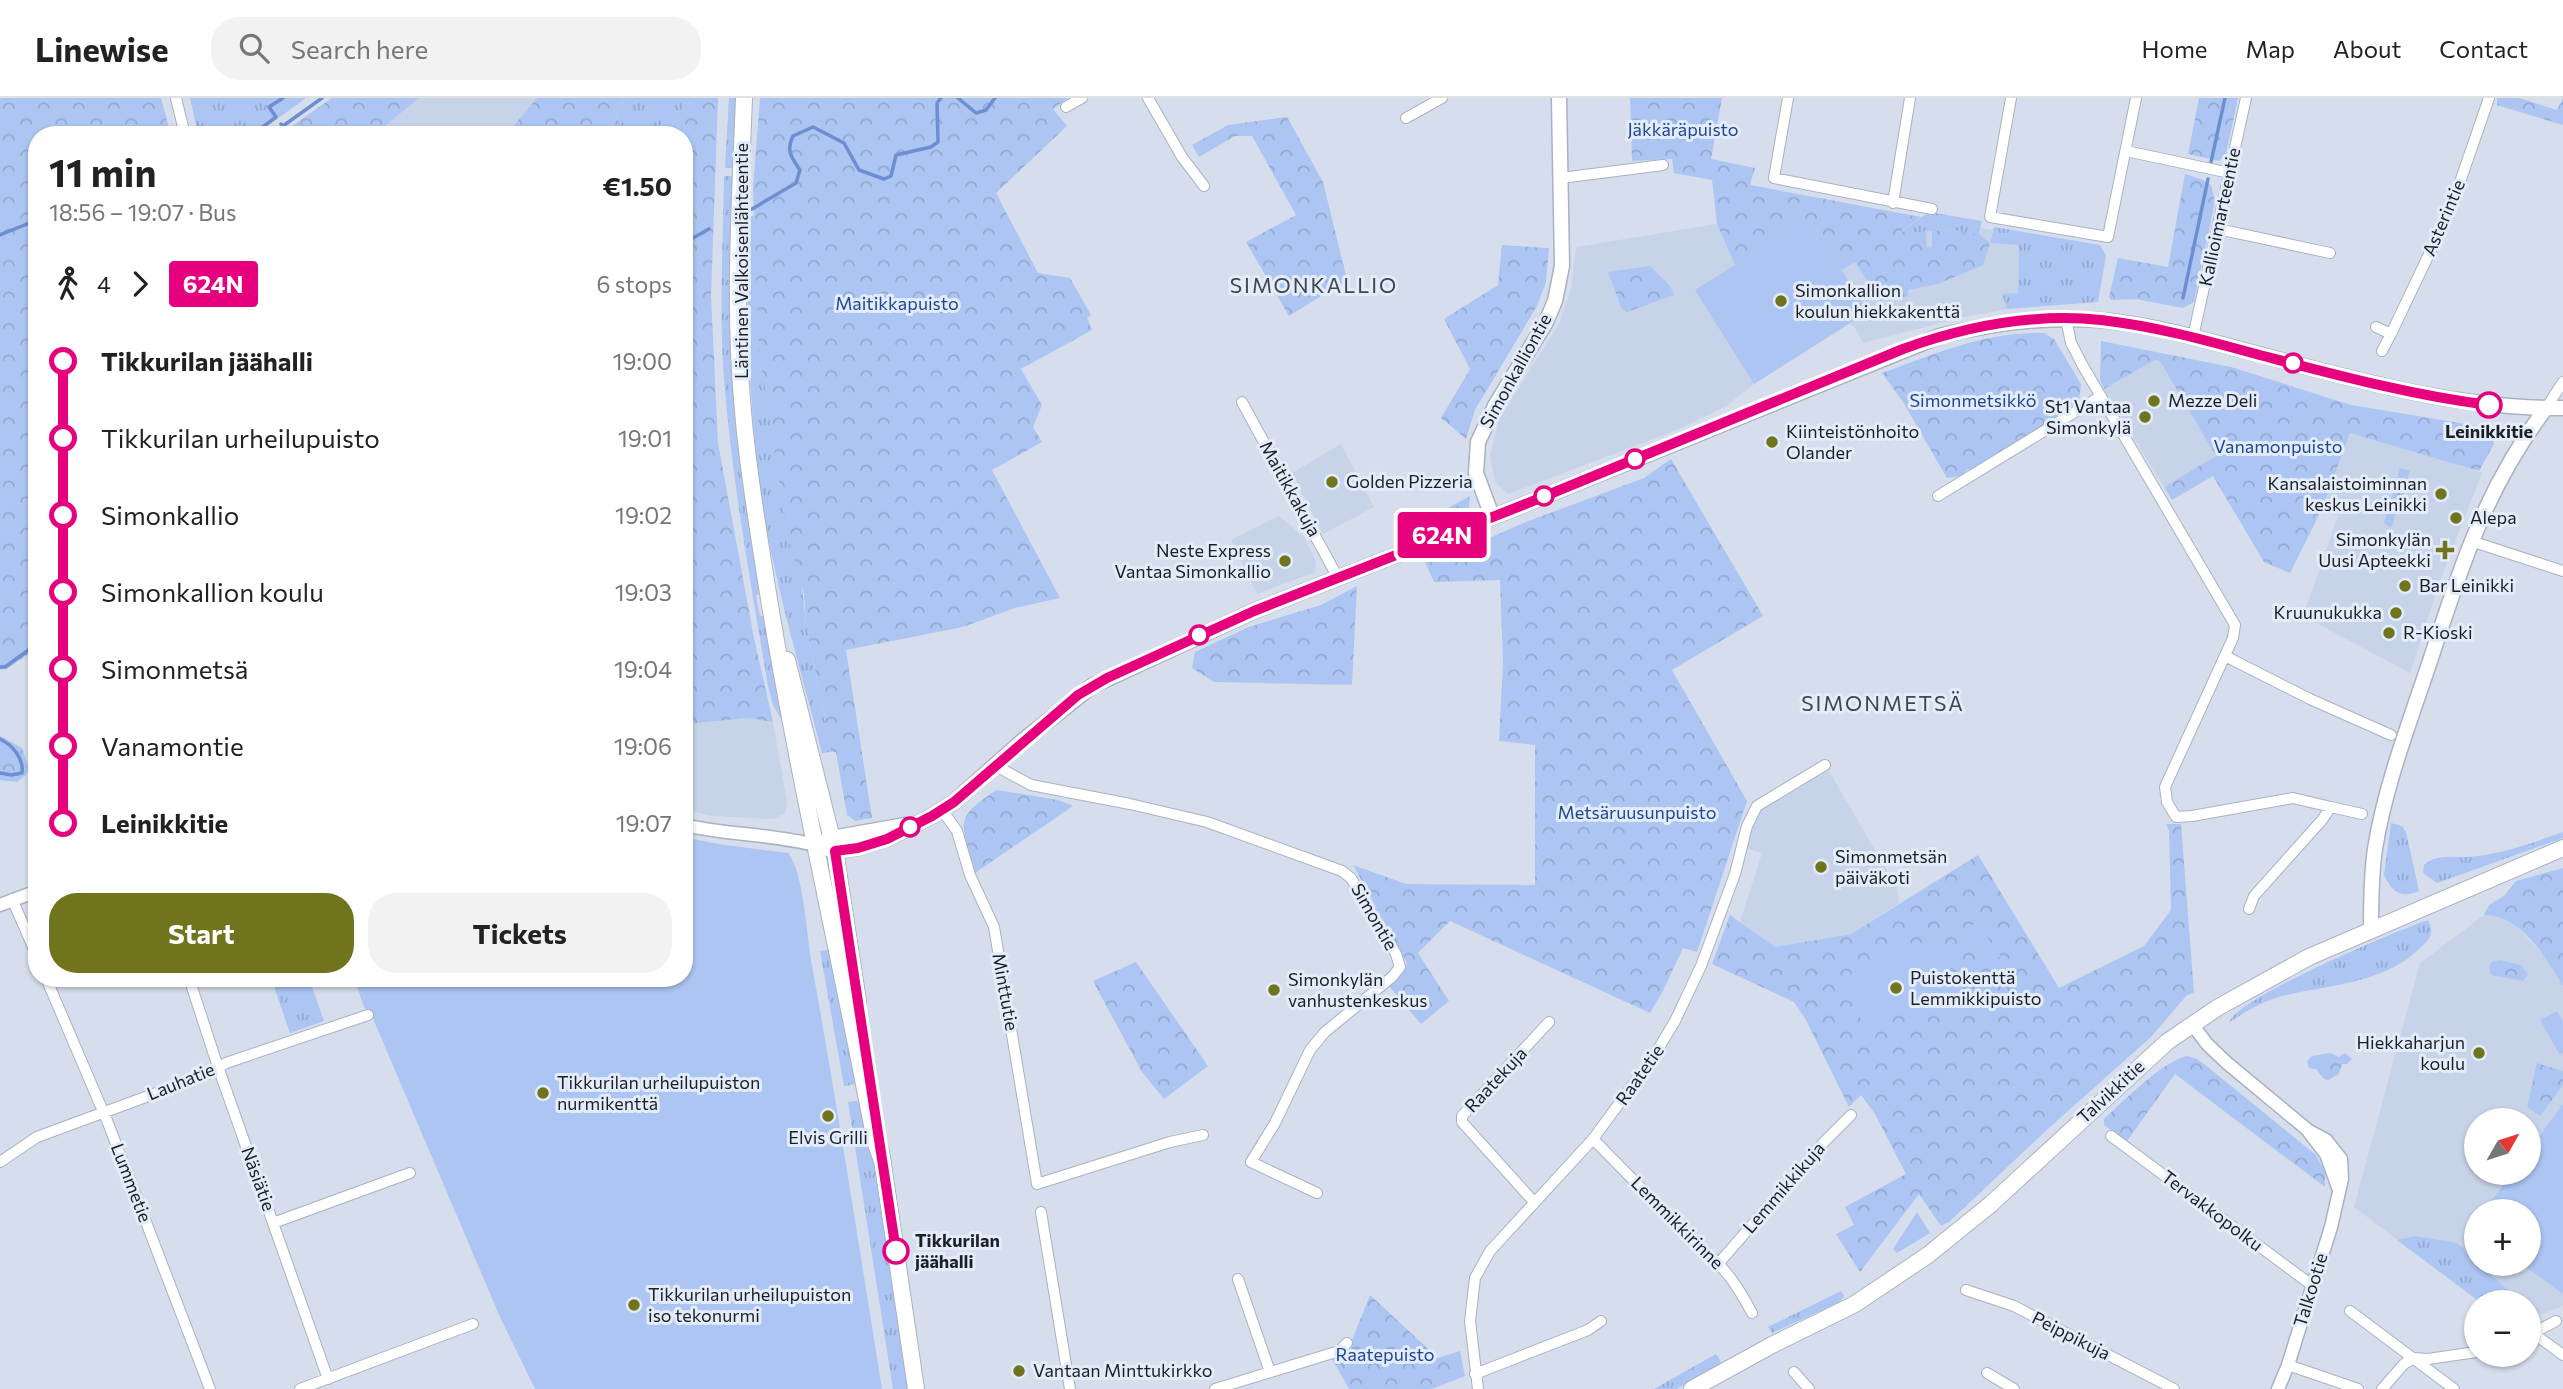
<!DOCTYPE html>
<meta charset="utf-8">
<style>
body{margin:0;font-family:Commissioner,sans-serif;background:#f2f2f2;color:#222;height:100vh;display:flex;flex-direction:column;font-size:26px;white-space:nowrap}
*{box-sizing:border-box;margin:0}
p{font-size:23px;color:#767676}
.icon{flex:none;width:38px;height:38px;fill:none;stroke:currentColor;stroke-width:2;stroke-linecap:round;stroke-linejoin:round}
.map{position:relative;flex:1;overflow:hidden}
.drawer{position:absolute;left:28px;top:28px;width:665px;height:861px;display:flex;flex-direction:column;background:#fff;border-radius:28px;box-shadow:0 2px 5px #0004}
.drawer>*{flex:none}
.badge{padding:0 14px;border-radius:5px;font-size:24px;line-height:46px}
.needle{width:46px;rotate:51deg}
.fabs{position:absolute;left:2464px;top:1010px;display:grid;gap:14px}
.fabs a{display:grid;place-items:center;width:77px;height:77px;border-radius:50%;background:#fff;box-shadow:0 2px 5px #0004;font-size:35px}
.map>.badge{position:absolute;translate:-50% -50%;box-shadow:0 0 0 4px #fff}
.legs{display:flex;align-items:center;gap:10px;height:77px;padding:0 21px;font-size:23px}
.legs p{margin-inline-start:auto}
.overview{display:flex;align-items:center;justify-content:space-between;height:119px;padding:0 21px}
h1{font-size:38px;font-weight:700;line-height:52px}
.primary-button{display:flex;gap:14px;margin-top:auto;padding:14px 21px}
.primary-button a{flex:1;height:80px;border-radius:28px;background:#70741c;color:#fff;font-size:28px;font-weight:700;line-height:80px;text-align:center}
.primary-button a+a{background:#f2f2f2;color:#222}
ul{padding:0 21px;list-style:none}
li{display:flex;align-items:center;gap:24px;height:77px;font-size:26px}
li i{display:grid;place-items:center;width:10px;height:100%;margin:0 9px;background:currentColor}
li i::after{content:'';width:18px;height:18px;margin:-9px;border:5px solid;border-radius:50%;background:#fff}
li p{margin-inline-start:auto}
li:first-child i{background:linear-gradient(#0000 50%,currentColor 0)}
li:last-child i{background:linear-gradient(currentColor 50%,#0000 0)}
header{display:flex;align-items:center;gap:42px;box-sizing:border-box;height:98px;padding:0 35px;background:#fff;border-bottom:2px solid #e0e0e0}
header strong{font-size:33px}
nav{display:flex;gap:38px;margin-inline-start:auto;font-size:24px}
.search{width:490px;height:63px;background:#f2f2f2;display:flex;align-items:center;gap:18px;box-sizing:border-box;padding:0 24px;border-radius:28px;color:#767676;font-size:26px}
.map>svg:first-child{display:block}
</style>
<header>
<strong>Linewise</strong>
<div class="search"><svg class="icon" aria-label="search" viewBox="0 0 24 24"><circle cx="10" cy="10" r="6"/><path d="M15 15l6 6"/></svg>Search here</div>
<nav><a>Home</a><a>Map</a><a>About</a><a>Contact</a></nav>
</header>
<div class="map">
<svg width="2563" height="1291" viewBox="0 0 2563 1291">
<defs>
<pattern id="grass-tufts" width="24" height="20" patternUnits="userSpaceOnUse" patternTransform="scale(1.75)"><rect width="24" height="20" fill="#acc5f2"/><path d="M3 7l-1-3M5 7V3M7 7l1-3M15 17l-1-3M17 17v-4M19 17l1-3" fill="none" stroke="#93a9cf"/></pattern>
<pattern id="forest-crowns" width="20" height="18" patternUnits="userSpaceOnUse" patternTransform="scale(1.75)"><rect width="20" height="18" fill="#acc5f2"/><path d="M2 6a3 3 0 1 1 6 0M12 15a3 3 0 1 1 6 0" fill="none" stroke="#93a9cf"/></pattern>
</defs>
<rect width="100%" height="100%" fill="#d6deed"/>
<path fill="#c7d3e8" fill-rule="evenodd" d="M419,0h118l-31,37h-132z
M1809,120l90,15 61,-3 19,4 2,-6 12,2 -3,12 29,3 -1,48 -16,1 5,15 -43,8 -101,26 -7,-14 -6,-6 -96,61 -28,22 -47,23 -171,65 -13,-12 -5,-26 9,-37 60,-95 12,-35 5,-42 141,-23 18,41z
M2155,262l5,1 57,95 -53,31 -60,-98z
M2349,335l58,15 75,25 -42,108 -30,92 -109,-58 6,-10 31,-89 -17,-5z
M1341,346l33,63 -51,27 -31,-61z
M1279,418l24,20 13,25 -1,11 -58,22 -26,-54z
M749,620l24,4 13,74 1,9 -3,9 -11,5 -61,-3 -28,-7v-85z
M1829,673l68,117 2,15 -48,31 -76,13 -35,-25 22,-69 -17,-5 15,-39z
M2484,817h10l20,8 32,35 17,28v320l-34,13v-17h-49l-126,-95 66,-244zM2476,1022h53v52h-53zM2476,1113h53v53h-53z"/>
<path fill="url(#grass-tufts)" d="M190,0h116l-51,37h-57z
M624,0h72l-48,37h-27l-5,-17z
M729,0h8l-3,70h-9z
M724,78h9l-3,66 2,110 29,242 -5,1 4,21h5l18,106 -10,-17 -5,-19c-17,-102 -36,-204 -44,-307 -5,-67 -1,-136 0,-203z
M1929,114l53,9 -3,13 -18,-1 -1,-3 -61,3z
M761,115l45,411 25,128 -9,1c-20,-79 -44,-157 -58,-238 -16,-98 -16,-198 -18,-297z
M1994,129l106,18 6,11 -8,46 -91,7 -5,-15 16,-1 1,-48 -29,-2z
M2400,370l10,3 -19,57 -7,-5z
M1470,398l-1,11 -9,7 -56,22 -3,-2z
M2391,725l11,3 4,6 13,59c-18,8 -27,1 -35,-16z
M2563,734v6l-126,45 -14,-10 1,-8c12,-11 27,-7 42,-8 33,-2 66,-14 97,-25z
M2428,822c8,16 0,20 -11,31 -37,33 -85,33 -130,44 -20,4 -42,16 -58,28 5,-24 169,-93 199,-103z
M831,851l26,135 -13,2 -24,-135z
M271,880h38l15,43 -34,12z
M862,1002l7,48 5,13 10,51 26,177h-17l-45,-287z
M1917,1114l13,21 -33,20 -4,-4z
M2415,1138l42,7 19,18v3h3l42,38h-41l-83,-62z
M1841,1193l3,5 -4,6 -68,31 -4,-6 4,-2z
M1716,1256l5,8 -3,3 -41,24h-23z"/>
<path fill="url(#forest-crowns)" d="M0,0h161l10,37h-134v513l-30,21 -7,1z
M332,0h87l-45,37h-43l-7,-7 -10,7h-35z
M537,0h87l-8,20 5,17h-115z
M696,0h22l-7,198 7,147 36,195 19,84 -24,-4 -65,6v-589h-36z
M760,0h308l-15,11 14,17 -71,67 42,80 32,5 21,37 -4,3 5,12 -71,39 21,36 -9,22 9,15 -50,28 68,128 -45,10 -52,19 -117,23 26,168 -17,3 -8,-6 -11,-63h-5l-25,-128 -2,-30 -17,-61 -28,-184 -6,-161z
M1630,0h92l-11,61 44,9 -5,17 171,32 -21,15h26l1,16 5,-1v-16l28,-1 2,3 17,1 11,9 -7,22 -45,19 -30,6v6l-28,5 -25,-39 -13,8 -33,-52 -74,47 -18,-41 -5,-44 -38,-7 -2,-14 -40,2z
M2199,0h39l-12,56 -7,7 -31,-7z
M2497,0h22l38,12 6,-12v27l-66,-20z
M1287,19l36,65 24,98 -58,36 -43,-74 50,-27 -44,-79h-17l-36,21 -7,-12 36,-20z
M2185,76l16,5 10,6 4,16 -21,101 -11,6 -47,-9 -25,1 -2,-3 9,-39 50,9z
M1502,147l47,3 -3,34 -9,24 -62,104 -9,29 -25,-21 29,-49 -26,-50 54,-34z
M1650,168l20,20 4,9 -47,17 -5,-3 -14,-37z
M2044,235l10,6 27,45 -2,17 -38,27 -70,42 -3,-1 -7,7 -14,2 -44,-76 -21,-29c52,-19 105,-42 162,-40z
M2101,243l130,26 120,38 139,23 4,16 -15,27 -129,-38 -29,78 -31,62 -26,-11 -51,-86 -41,24 -8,-13 52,-31 -56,-95 -5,-1 -51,29 -4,-9z
M1671,361l92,157 -91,54 75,131 -50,151 -14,-4 -20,43 -13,22 -200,-92 -32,32 31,48 -28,23 -32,-38 8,-6 10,-17 -54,-98 53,19 129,1v-140l-36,-4 4,-78 -3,-83 -66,2 -10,-22 42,-12 60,-26 118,-44z
M1357,488l-5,99 -138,-3 -22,-14 3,-16 54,-25 72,-22z
M0,638l22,12 7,20 -3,7 -9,7 -17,-2z
M997,692l61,10 15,6 -98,67c-12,-47 -25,-54 22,-83z
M2166,726h15l13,169 -7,2 -36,42 -101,90 -100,94 -9,5 -22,-32 -59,78 -24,-38 18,-9 -9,-18 61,-33 -31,-60 -14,-19 -12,12 -43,-87 -12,-18 -82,-38 18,-49 45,32 76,-13 127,-79 81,133 85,-42 27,-36 -2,-79z
M2563,770v118c-18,-29 -41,-71 -79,-71l5,-10 15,-9 12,-15z
M2499,862l22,5 7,9 -5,7 -32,-6 -2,-8 3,-5z
M1136,864l72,104 -44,33 -22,-27 -49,-91z
M2330,955l9,4 6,-4 7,6 -5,5h-5l-3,10 -11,6 -4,-1 -8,-10 -7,-1 -2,-7 5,-5z
M2186,958l9,2 9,6 112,91 9,17v15l-150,-113 -48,67 -23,-16v-6c22,-20 54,-54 82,-63z
M2537,965l26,8v14l-23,31 -13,-9z
M1370,1197l68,63 22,-7 5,25 -33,13h-83l-18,-32 15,-4 5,-4 1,-9z"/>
<path fill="#acc5f2" d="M1809,120l59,94 -114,72 -59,-94z
M684,739l34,7 70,9c15,17 19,82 23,107 26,143 48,286 71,429h-347l-35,-72 -129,-303 -7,-7 -10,-29h330z
M1976,824l25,34 -16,11 -24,-33z
M1921,845c22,2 27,21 33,39l-88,49 -16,-37 1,-20 33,-21z
M2557,913l6,10v32l-3,2 -20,-35z
M2563,1006v190l-41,-30h7v-53h-45l28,-38 17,-1v-22z"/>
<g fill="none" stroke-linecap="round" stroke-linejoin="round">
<path stroke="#6d8fd1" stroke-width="3.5" d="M958,0l18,15 10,-3 9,-12
M283,28l39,-28
M252,37l24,-18 -7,-10 14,-9
M271,37l12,-9 -2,-2
M2211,64l14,-64
M752,111l44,-26 4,-13c-9,-13 -14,-19 -7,-34l20,-9 31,16 15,27 25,9 7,-3 5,-21 35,-8 7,-5 -1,-39 4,-5
M0,137l37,-15
M684,145l25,-14
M2183,200l25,-119
M0,569h5l32,-23
M0,641c13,6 24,20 22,34l-11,2 -11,-2"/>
<g stroke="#aab1bf" stroke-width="12">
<path id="minor" d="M176,0l9,37
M1148,0l34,59 22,29
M1788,0l-14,80 158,31
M2011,0l-21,119 118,20 28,-139
M1066,9l16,-9
M1406,20l36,-20
M2126,53l104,22
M1561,80l102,-13
M1893,105l17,-105
M2218,131l112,24
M2066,221l5,24 12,23 152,259 -2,13 -68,149 2,15 9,15 16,-1 101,-18 38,9 -9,13 -68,76 -5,13
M2376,229l15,7 60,-126 38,-110
M2193,239l53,-239
M2382,253l9,-17
M1242,304l95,174
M2546,310l17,-26
M1938,398l163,-100
M2471,443l92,30
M2225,558l85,43 81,36
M996,668l35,19 99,19 77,18 135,49 9,7 45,76 4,13 -8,10 -67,55 -15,18 -35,73 -24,39 66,31
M2331,709l31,7
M942,712l15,21 13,44 24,52 43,257 133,-42 33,-7
M12,801l25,57
M46,880l62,145 102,266
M189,880l28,86 111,315
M2111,1038l202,150
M1593,1041l107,109c26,20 37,37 52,65
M0,1064l37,-25 171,-63 18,-11 142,-48
M1534,1104l-72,-80v-6l87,-94
M1041,1114l29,177
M273,1125l137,-50
M1719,1165l105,-121 27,-27
M1238,1181l32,93
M1966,1192l48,16 160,83
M2350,1213l104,78
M2533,1235l23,-12
M2529,1236l4,-1 30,22
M2288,1267l70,24
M1794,1274l15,17
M1987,1275l27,16
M1475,1276l113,-44 13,-9
M300,1291l173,-65
M1215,1291l111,-34 13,-4 8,-8
M1478,1291l-8,-68 5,-43 15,-27 103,-112 61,-83 21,-35 26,-55 34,-92 12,-48 10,-20 68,-41
M2382,1291l22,-25 9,-6 15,1 48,-7"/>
</g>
<g stroke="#aab1bf" stroke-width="15">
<path id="tertiary" d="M684,727c43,10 88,9 131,20
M0,807l37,-14
M2192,926l15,20 20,19 82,68 17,9 15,19 1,20 -11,48 -43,138 -10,24
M2309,1034l17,22 13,36"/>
</g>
<g stroke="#aab1bf" stroke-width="17">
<path id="secondary" d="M1492,418l-16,-43 2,-31 17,-36 51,-84 9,-21 7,-35 -3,-168
M822,744l10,-4 73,-13
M815,747l20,6 23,-3 29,-9 45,-23 22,-14 66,-59 72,-57 162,-75 264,-104 422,-171c52,-13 105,-20 159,-16 51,4 101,19 151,32 103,27 205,57 313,56
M2371,831c0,-27 0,-54 4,-80 10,-63 34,-125 54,-185 32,-96 55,-174 117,-256"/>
</g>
<g stroke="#aab1bf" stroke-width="18">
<path id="primary" d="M744,0c-4,104 -11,209 -1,313 4,52 13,105 21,157 30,193 75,382 111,573l7,20
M787,562l48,191 23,150
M881,1053l35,238
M1692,1291l80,-44 83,-41 73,-49 63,-51 176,-162 50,-34 92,-51 254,-109"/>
</g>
<use href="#minor" stroke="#fff" stroke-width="10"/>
<use href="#tertiary" stroke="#fff" stroke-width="12"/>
<use href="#secondary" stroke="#fff" stroke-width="14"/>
<use href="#primary" stroke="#fff" stroke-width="16"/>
</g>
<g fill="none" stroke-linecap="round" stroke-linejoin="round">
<g stroke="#fff" stroke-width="16">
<path id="line-1" d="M896,1153l-61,-400 23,-3 29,-9 45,-23 22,-14 124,-107 29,-17 147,-67 269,-106 380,-156c63,-23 130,-36 198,-29 53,6 104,20 155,34 77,20 154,41 233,51"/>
</g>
<use href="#line-1" stroke="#e6007e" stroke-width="10"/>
</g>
<g fill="#70741c" stroke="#e3ecfa" stroke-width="2.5">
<circle cx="1781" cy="203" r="7"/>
<circle cx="2154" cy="303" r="7"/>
<circle cx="2145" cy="319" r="7"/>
<circle cx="1772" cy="344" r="7"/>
<circle cx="1332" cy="384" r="7"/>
<circle cx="2441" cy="396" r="7"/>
<circle cx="2456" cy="420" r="7"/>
<path d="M2441.5 441.5h7v7h7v7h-7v7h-7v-7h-7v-7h7z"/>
<circle cx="1285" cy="463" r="7"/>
<circle cx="2405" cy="488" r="7"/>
<circle cx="2396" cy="515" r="7"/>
<circle cx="2389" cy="535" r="7"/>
<circle cx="1821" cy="769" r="7"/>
<circle cx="1896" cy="890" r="7"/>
<circle cx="1274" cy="892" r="7"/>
<circle cx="2479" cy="955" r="7"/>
<circle cx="543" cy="995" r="7"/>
<circle cx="828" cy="1018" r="7"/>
<circle cx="634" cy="1207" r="7"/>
<circle cx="1019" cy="1273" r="7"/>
</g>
<g fill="#fff" stroke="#e6007e" stroke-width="3.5">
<circle cx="2293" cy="265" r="9"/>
<circle cx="2489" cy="307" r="12"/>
<circle cx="1635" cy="361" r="9"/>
<circle cx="1544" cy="398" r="9"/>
<circle cx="1199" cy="537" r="9"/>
<circle cx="910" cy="729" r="9"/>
<circle cx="896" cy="1153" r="12"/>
</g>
<g text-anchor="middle" stroke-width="6" stroke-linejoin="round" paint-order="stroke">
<g font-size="18" fill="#204795" stroke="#e3ecfa">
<text x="1683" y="38">Jäkkäräpuisto</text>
<text x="897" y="212">Maitikkapuisto</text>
<text x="1973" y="309">Simonmetsikkö</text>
<text x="2278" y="355">Vanamonpuisto</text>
<text x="1637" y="721">Metsäruusunpuisto</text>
<text x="1385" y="1263">Raatepuisto</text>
</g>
<g font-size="18" fill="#1c1f24" stroke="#e3ecfa">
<text transform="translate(2220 119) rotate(-78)" y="6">Kallioimarteentie</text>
<text transform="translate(2444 120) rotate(-67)" y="6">Asterintie</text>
<text transform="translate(742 163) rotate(-90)" y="6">Läntinen Valkoisenlähteentie</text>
<text transform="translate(1516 273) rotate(-61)" y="6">Simonkalliontie</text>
<text transform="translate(1290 391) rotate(61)" y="6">Maitikkakuja</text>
<text transform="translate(1374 819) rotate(60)" y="6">Simontie</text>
<text transform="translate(1005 894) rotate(80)" y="6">Minttutie</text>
<text transform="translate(1640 977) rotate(-55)" y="6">Raatetie</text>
<text transform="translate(1496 982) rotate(-47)" y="6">Raatekuja</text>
<text transform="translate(181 984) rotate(-22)" y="6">Lauhatie</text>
<text transform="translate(2111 994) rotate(-43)" y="6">Talvikkitie</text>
<text transform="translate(258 1081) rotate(70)" y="6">Näsiätie</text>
<text transform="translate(131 1085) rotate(69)" y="6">Lummetie</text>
<text transform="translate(1784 1090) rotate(-49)" y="6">Lemmikkikuja</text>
<text transform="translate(2212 1113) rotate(37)" y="6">Tervakkopolku</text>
<text transform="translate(1677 1125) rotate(45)" y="6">Lemmikkirinne</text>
<text transform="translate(2311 1192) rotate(-73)" y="6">Talkootie</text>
<text transform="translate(2071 1238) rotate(27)" y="6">Peippikuja</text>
</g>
<g font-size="18" fill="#1c1f24" stroke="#e3ecfa" text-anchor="start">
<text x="1795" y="199">Simonkallion<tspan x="1795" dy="21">koulun hiekkakenttä</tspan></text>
<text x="2168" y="309">Mezze Deli</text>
<text x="2131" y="315" text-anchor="end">St1 Vantaa<tspan x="2131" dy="21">Simonkylä</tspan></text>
<text x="1786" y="340">Kiinteistönhoito<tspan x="1786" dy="21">Olander</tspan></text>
<text x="1346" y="390">Golden Pizzeria</text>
<text x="2427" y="392" text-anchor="end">Kansalaistoiminnan<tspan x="2427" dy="21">keskus Leinikki</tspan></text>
<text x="2470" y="426">Alepa</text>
<text x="2431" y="448" text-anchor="end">Simonkylän<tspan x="2431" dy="21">Uusi Apteekki</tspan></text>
<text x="1271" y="459" text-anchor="end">Neste Express<tspan x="1271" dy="21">Vantaa Simonkallio</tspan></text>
<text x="2419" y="494">Bar Leinikki</text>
<text x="2382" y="521" text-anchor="end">Kruunukukka</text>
<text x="2403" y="541">R-Kioski</text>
<text x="1835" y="765">Simonmetsän<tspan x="1835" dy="21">päiväkoti</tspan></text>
<text x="1910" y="886">Puistokenttä<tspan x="1910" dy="21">Lemmikkipuisto</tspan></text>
<text x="1288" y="888">Simonkylän<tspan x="1288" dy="21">vanhustenkeskus</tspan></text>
<text x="2465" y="951" text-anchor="end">Hiekkaharjun<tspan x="2465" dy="21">koulu</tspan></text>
<text x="557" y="991">Tikkurilan urheilupuiston<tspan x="557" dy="21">nurmikenttä</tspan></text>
<text x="828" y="1046" text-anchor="middle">Elvis Grilli</text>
<text x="648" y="1203">Tikkurilan urheilupuiston<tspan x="648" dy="21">iso tekonurmi</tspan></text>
<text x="1033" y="1279">Vantaan Minttukirkko</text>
</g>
<g font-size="18" font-weight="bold" fill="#1c1f24" stroke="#e3ecfa">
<text x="2489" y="340">Leinikkitie</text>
<text x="915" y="1149" text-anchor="start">Tikkurilan<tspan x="915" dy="21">jäähalli</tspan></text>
</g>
<g font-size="21" letter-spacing="2" fill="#3f4651" stroke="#e3ecfa">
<text x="1314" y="195">SIMONKALLIO</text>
<text x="1883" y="613">SIMONMETSÄ</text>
</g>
</g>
</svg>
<div class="fabs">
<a><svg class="needle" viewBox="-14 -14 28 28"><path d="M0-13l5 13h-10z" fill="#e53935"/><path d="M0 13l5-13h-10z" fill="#767676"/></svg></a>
<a>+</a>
<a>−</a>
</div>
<b class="badge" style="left:1442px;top:437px;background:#e6007e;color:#fff">624N</b>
<section class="drawer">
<div class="overview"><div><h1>11 min</h1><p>18:56 – 19:07 · Bus</p></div><b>€1.50</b></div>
<div class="legs"><svg class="icon" aria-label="walk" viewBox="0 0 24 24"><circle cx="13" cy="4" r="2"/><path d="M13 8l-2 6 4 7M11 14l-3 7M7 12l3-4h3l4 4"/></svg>4<svg class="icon" aria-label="forward" viewBox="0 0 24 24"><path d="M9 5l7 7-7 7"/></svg><b class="badge" style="background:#e6007e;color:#fff">624N</b><p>6 stops</p></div>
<ul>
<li><i style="color:#e6007e"></i><b>Tikkurilan jäähalli</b><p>19:00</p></li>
<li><i style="color:#e6007e"></i><span>Tikkurilan urheilupuisto</span><p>19:01</p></li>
<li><i style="color:#e6007e"></i><span>Simonkallio</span><p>19:02</p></li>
<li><i style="color:#e6007e"></i><span>Simonkallion koulu</span><p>19:03</p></li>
<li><i style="color:#e6007e"></i><span>Simonmetsä</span><p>19:04</p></li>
<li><i style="color:#e6007e"></i><span>Vanamontie</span><p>19:06</p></li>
<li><i style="color:#e6007e"></i><b>Leinikkitie</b><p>19:07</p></li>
</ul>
<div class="primary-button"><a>Start</a><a>Tickets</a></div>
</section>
</div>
